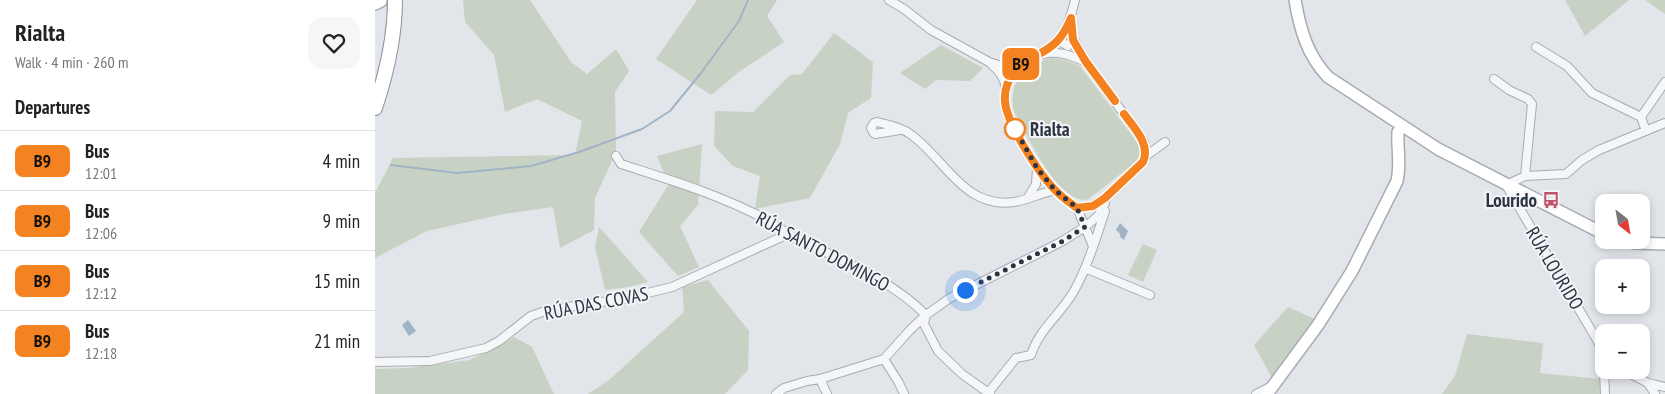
<!DOCTYPE html>
<meta charset="utf-8">
<style>
body{margin:0;font-family:"PT Sans Narrow",sans-serif;background:#f6f6f6;color:#222;height:100vh;display:flex;flex-direction:column;font-size:19px;white-space:nowrap}
*{box-sizing:border-box;margin:0}
p{font-size:16px;color:#767676}
.icon{flex:none;width:28px;height:28px;fill:none;stroke:currentColor;stroke-width:2;stroke-linecap:round;stroke-linejoin:round}
.map{position:relative;flex:1;overflow:hidden}
.side{display:flex;flex-direction:column;background:#fff;width:375px}
.side>*{flex:none}
.badge{padding:0 10px;border-radius:8px;font-size:18px;line-height:32px}
.needle{width:32px;rotate:149deg}
.fabs{position:absolute;left:1220px;top:194px;display:grid;gap:10px}
.fabs a{display:grid;place-items:center;width:55px;height:55px;border-radius:10px;background:#fff;box-shadow:0 2px 8px #0003;font-size:25px}
.you{position:absolute;width:25px;height:25px;margin:-12px;border:4px solid #fff;border-radius:50%;background:#1a73e8;box-shadow:0 0 0 8px #1a73e833}
.map>.badge{position:absolute;translate:-50% -50%;box-shadow:0 0 0 2px #fff}
h2{padding:0 15px;font-size:19px;line-height:45px}
.round{display:grid;place-items:center;flex:none;width:52px;height:52px;border-radius:15px;background:#f6f6f6}
.overview{display:flex;align-items:center;justify-content:space-between;height:85px;padding:0 15px}
h1{font-size:24px;font-weight:700;line-height:38px}
ul{padding:0;list-style:none}
li{display:flex;align-items:center;gap:15px;height:60px;padding:0 15px;border-top:1px solid #e0e0e0}
li div{flex:1}
li b{display:block;font-size:19px}
li em{font-style:normal}
li .badge{min-width:55px;font-weight:700;text-align:center}
main{display:flex;flex:1;min-height:0}
.map>svg:first-child{display:block}
</style>
<main>
<section class="side">
<div class="overview"><div><h1>Rialta</h1><p>Walk · 4 min · 260 m</p></div><a class="round"><svg class="icon" aria-label="heart" viewBox="0 0 24 24"><path d="M12 20l-8-8c-3-5 5-10 8-4 3-6 11-1 8 4z"/></svg></a></div>
<h2>Departures</h2>
<ul>
<li><span class="badge" style="background:#f58220;color:#111">B9</span><div><b>Bus</b><p>12:01</p></div><em>4 min</em></li>
<li><span class="badge" style="background:#f58220;color:#111">B9</span><div><b>Bus</b><p>12:06</p></div><em>9 min</em></li>
<li><span class="badge" style="background:#f58220;color:#111">B9</span><div><b>Bus</b><p>12:12</p></div><em>15 min</em></li>
<li><span class="badge" style="background:#f58220;color:#111">B9</span><div><b>Bus</b><p>12:18</p></div><em>21 min</em></li>
</ul>
</section>
<div class="map">
<svg width="1290" height="394" viewBox="0 0 1290 394">
<rect width="100%" height="100%" fill="#e2e5e9"/>
<path fill="#c8d2c4" d="M88,0h67l41,62 16,12 29,-25 13,22 -14,21 1,60 -21,46 -1,32 -34,18 -7,-41 -49,7 -77,17 -52,27v-65l18,-35 182,-3 7,-34 -45,-22 -32,13 -11,-57 -29,-33z
M322,0h80l-10,16 17,26 -45,30 -28,23 -55,-36z
M1190,0h64l-44,36z
M1270,0h20v14z
M459,33l39,29 -2,36 -23,15 -8,31 -30,54 -55,11 5,-33 -27,-10 -19,-20 1,-35 38,1 37,-37 12,-1z
M566,45l42,23 -13,13 -34,-1 -11,9 -25,-16z
M677,58l10,1 18,7 59,79 1,10 -4,7 -49,38c-30,2 -59,-64 -73,-88 -7,-29 11,-48 38,-54z
M327,144l-4,61 -18,21 19,41 -21,9 -39,-44 30,-48 -12,-28z
M224,227l49,55 -19,5 -24,3 -10,-43z
M768,244l14,6 -14,32 -15,-7z
M333,280l41,51 -1,39 -23,24h-137l21,-14 75,-68 -2,-25z
M913,307l27,12 -43,59 -18,-33z
M1092,334l76,9 -3,30 61,6 6,15h-165l13,-18z
M139,337l18,10 22,47h-179v-25l33,-1 62,-8z"/>
<path fill="#a0b4c6" d="M745,223l8,8 -4,9 -4,-3v-3l-4,-4z
M33,320l8,11 -7,5 -7,-11z"/>
<g fill="none" stroke-linecap="round" stroke-linejoin="round">
<path stroke="#a0b4c6" stroke-width="2" d="M16,165l66,8 74,-7 48,-14 63,-23 28,-18 31,-38 38,-52 9,-21"/>
<g stroke="#a7acb3" stroke-width="10">
<path id="street" d="M514,0l15,9 27,21 58,32 16,5 15,-5
M696,18l2,20 13,24 58,80 2,14 -3,6 -38,36 -13,8 -15,2c-7,-5 -15,-11 -21,-17 -16,-16 -50,-67 -51,-90 -1,-11 4,-23 11,-32 4,-6 12,-10 18,-13 29,-13 34,-27 41,-56
M686,38l2,5 5,3 5,-6
M1161,47l31,19 25,27 49,24 5,14
M668,54c15,-4 29,2 43,8
M617,65c8,6 12,13 14,23
M1119,79l15,11 19,9 4,5 -7,72
M1266,117l24,-35
M502,122c11,3 24,5 33,12 35,24 53,75 104,68 14,-2 27,-9 41,-12
M502,122l-3,1 -3,5 2,4 2,2 25,-4
M241,156l5,8c49,16 100,31 146,56 10,5 18,13 29,18 45,22 94,41 130,77l-2,9 14,27 24,23 28,20
M771,156l19,-14
M652,199l9,-15 1,-16
M702,208l16,38
M710,268l65,27
M1229,352l-98,-167 19,-9 41,-2 16,-14 17,-10 66,-27
M1229,356v12
M509,359l15,24 5,11
M0,362l55,-1 56,-13 13,-7 32,-25 17,-6 75,-11 49,-12 116,-53
M1229,370l1,24
M1248,370l25,13 7,11
M445,379l7,15
M1273,383l17,4
M613,393l28,-35 15,-3c8,-26 30,-41 43,-64 14,-25 22,-53 31,-80
M401,394l8,-6 23,-7 13,-2 64,-20 26,-29 16,-15 24,-17 111,-56 24,-15 13,-11 7,-13v-5
M881,394l14,-7"/>
</g>
<g stroke="#a7acb3" stroke-width="14">
<path id="secondary" d="M920,0c5,29 12,55 33,77l110,72 166,85
M0,4l6,-3
M1245,240l16,3 29,1
M892,394l51,-69 34,-54 45,-90c4,-17 0,-32 1,-49"/>
</g>
<g stroke="#8b939f" stroke-width="16">
<path id="highway" d="M0,108c12,-36 20,-70 20,-108"/>
</g>
<use href="#street" stroke="#f4f6f8" stroke-width="8"/>
<use href="#secondary" stroke="#fff" stroke-width="11"/>
<use href="#highway" stroke="#fff" stroke-width="14"/>
</g>
<g fill="none" stroke-linecap="round" stroke-linejoin="round">
<g stroke="#fff" stroke-width="11">
<path id="line" d="M740,101l-29,-39 -13,-22 -2,-22c-8,20 -17,29 -36,38 -7,3 -14,7 -19,13 -7,9 -12,20 -11,32 1,22 35,74 51,90 6,6 14,12 21,17l16,-2 12,-8 38,-36c8,-18 -9,-34 -19,-48"/>
</g>
<use href="#line" stroke="#f58220" stroke-width="8"/>
<path stroke="#2b3440" stroke-width="5" stroke-dasharray="0 9" d="M590,290l96,-48 24,-15 -8,-19 -22,-18 -18,-22 -22,-39"/>
</g>
<defs>
<g id="bus-bare" transform="scale(1.35)"><path d="M-5-6H5V4H4V6H2V4H-2V6H-4V4H-5ZM-3.5-4V0h7V-4ZM-3.5 1.2v1.5H-2V1.2ZM2 1.2v1.5H3.5V1.2Z" fill="#c35268" stroke="#f2f4f7" stroke-width="2.5" paint-order="stroke"/></g>
</defs>
<g fill-rule="evenodd">
<use href="#bus-bare" x="1176" y="200"/>
</g>
<circle fill="#fff" stroke="#f58220" stroke-width="2.5" cx="640" cy="129" r="10"/>
<g text-anchor="middle" stroke-width="4" stroke-linejoin="round" paint-order="stroke">
<g font-size="19" font-weight="bold" fill="#2b3440" stroke="#f2f4f7" text-anchor="start">
<text x="655" y="136">Rialta</text>
</g>
<g font-size="19" font-weight="bold" fill="#2b3440" stroke="#f2f4f7" text-anchor="end">
<text x="1162" y="207">Lourido</text>
</g>
<g font-size="19" fill="#2b3440" stroke="#f2f4f7">
<text transform="translate(448 251) rotate(28)" y="7">RÚA SANTO DOMINGO</text>
<text transform="translate(1180 268) rotate(59)" y="7">RÚA LOURIDO</text>
<text transform="translate(221 303) rotate(-11)" y="7">RÚA DAS COVAS</text>
</g>
</g>
</svg>
<div class="fabs">
<a><svg class="needle" viewBox="-14 -14 28 28"><path d="M0-13l5 13h-10z" fill="#e53935"/><path d="M0 13l5-13h-10z" fill="#767676"/></svg></a>
<a>+</a>
<a>−</a>
</div>
<div class="you" style="left:590px;top:290px"></div>
<b class="badge" style="left:646px;top:64px;background:#f58220;color:#111">B9</b>
</div>
</main>
